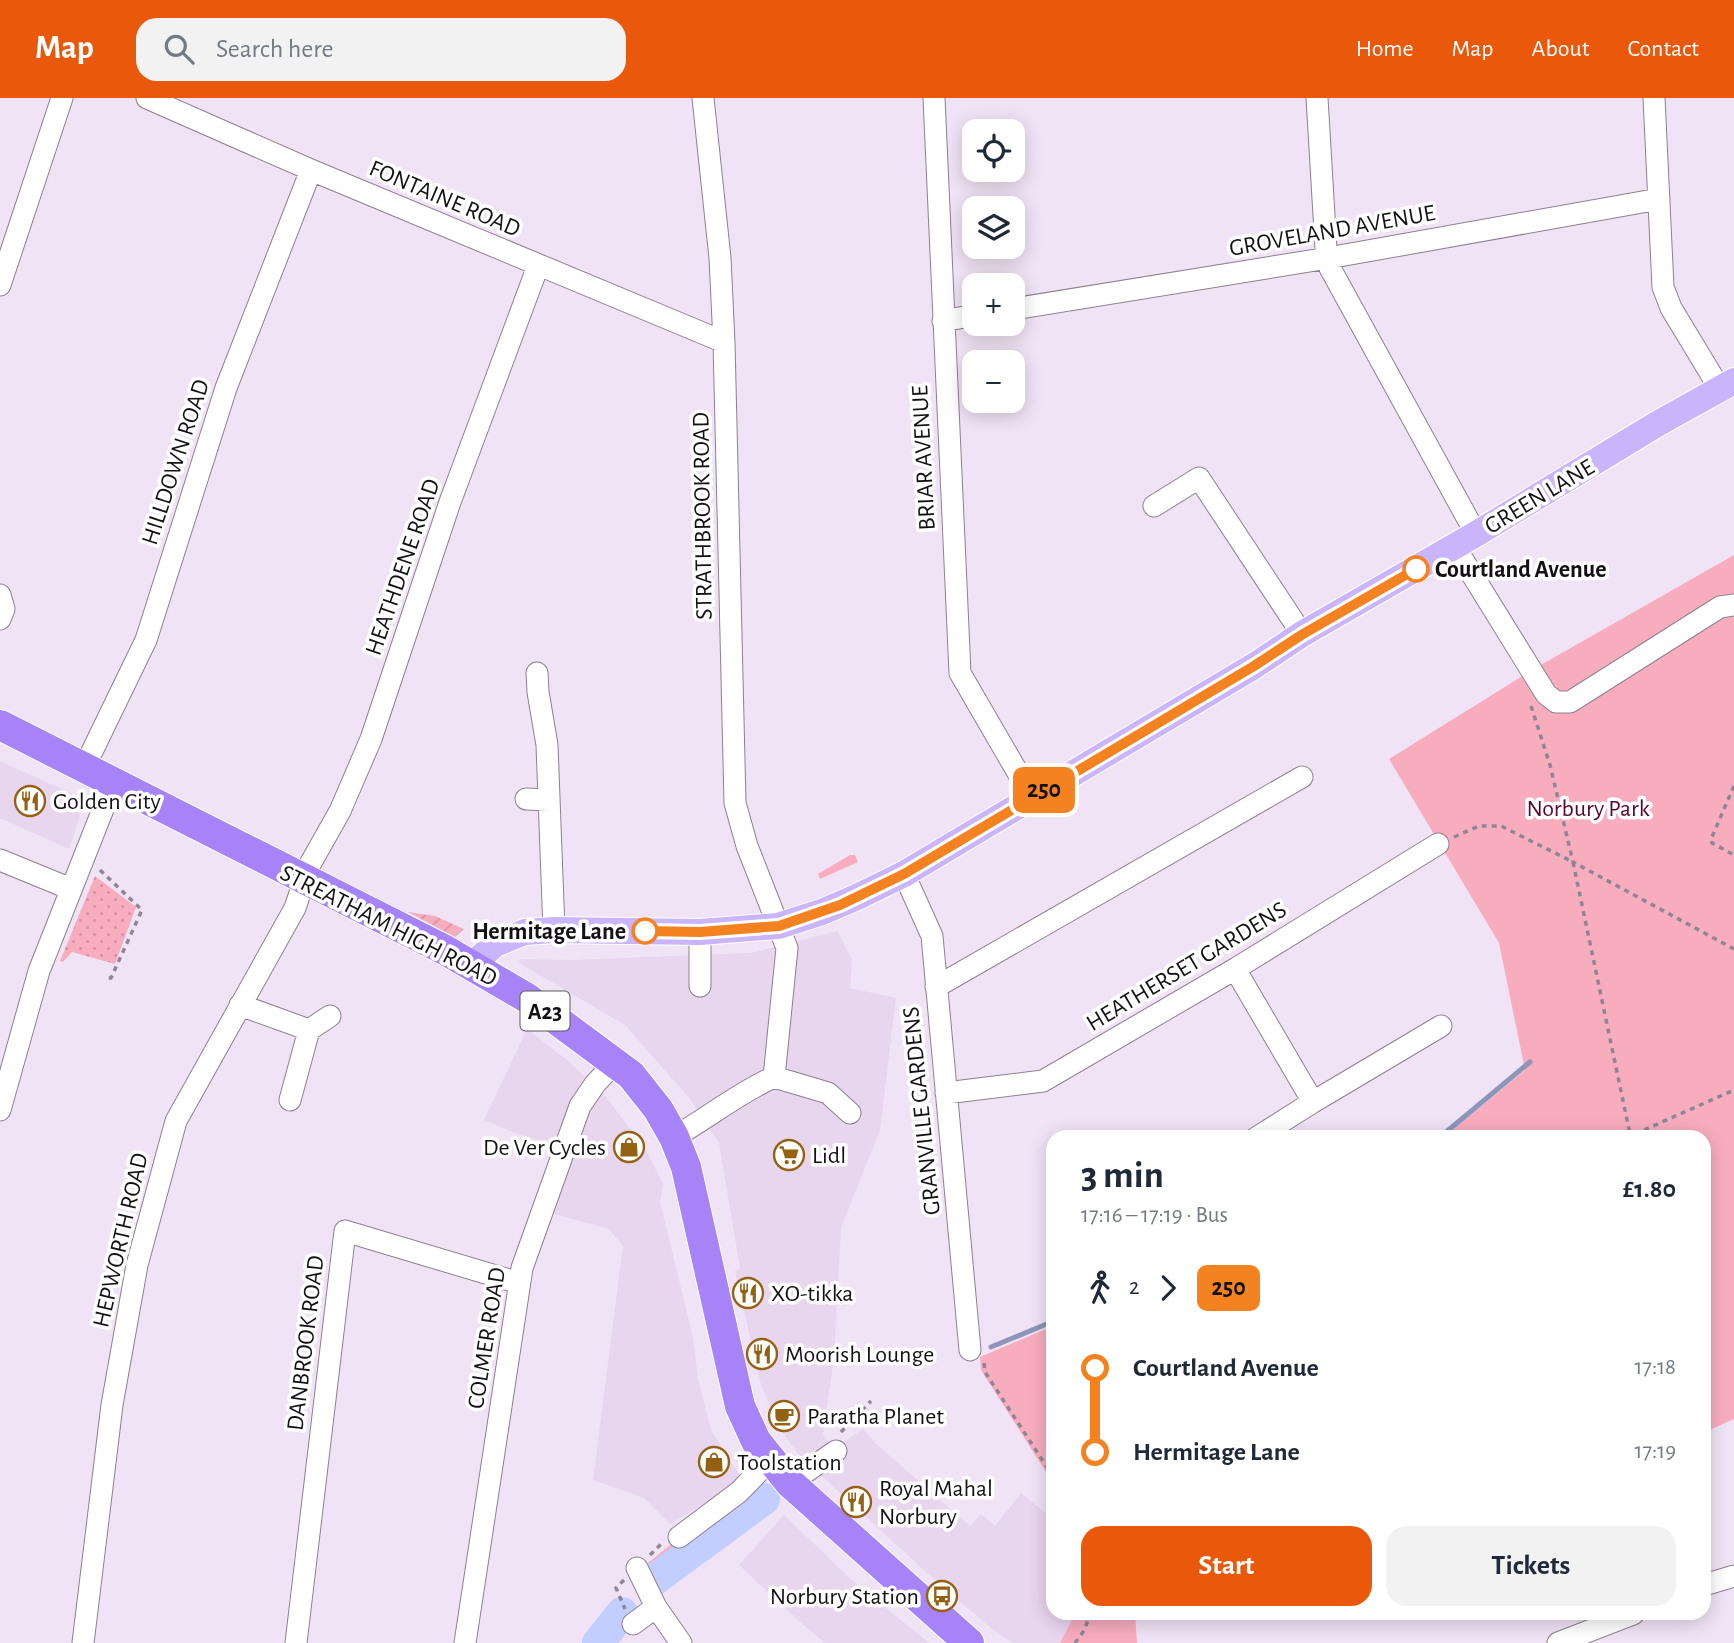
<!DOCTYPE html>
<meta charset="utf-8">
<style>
body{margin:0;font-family:"Alegreya Sans",sans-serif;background:#f2f2f3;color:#1f2937;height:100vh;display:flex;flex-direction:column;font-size:26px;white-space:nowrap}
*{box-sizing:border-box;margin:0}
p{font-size:23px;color:#747a83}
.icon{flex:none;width:38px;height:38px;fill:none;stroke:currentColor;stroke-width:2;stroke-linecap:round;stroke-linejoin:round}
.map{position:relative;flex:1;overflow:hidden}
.drawer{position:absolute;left:1046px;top:1032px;width:665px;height:490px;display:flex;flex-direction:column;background:#fff;border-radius:21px;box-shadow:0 4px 18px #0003}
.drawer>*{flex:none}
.badge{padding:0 14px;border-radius:10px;font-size:24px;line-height:46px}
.tools{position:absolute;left:962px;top:21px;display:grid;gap:14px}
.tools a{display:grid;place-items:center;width:63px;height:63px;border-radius:14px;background:#fff;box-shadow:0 4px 18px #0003;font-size:35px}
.map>.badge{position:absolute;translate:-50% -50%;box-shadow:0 0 0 4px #fff}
.legs{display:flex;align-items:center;gap:10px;height:77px;padding:0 35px;font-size:23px}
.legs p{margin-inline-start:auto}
.head{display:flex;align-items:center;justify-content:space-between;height:119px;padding:0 35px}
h1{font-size:38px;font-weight:700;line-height:52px}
.primary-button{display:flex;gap:14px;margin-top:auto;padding:14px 35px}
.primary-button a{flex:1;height:80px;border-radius:21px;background:#ea580c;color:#fff;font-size:28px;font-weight:700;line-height:80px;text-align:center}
.primary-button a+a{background:#f2f2f3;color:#1f2937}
ul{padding:0 35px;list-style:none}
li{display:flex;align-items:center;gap:24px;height:84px;font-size:26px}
li i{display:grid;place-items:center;width:10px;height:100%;margin:0 9px;background:currentColor}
li i::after{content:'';width:18px;height:18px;margin:-9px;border:5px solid;border-radius:50%;background:#fff}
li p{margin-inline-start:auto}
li:first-child i{background:linear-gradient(#0000 50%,currentColor 0)}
li:last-child i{background:linear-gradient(currentColor 50%,#0000 0)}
header{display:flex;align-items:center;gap:42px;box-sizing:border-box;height:98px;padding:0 35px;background:#ea580c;color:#fff}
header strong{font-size:33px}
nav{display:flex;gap:38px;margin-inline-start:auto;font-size:24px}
.search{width:490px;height:63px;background:#f2f2f3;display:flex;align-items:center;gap:18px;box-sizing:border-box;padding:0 24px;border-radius:21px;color:#747a83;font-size:26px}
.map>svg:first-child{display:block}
</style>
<header>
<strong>Map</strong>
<div class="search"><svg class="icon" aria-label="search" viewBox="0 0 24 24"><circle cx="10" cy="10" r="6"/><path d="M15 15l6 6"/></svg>Search here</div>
<nav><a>Home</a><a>Map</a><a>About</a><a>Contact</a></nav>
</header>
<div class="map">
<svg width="1734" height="1545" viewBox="0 0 1734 1545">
<defs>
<pattern id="grass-dots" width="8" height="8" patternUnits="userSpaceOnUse" patternTransform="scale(1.75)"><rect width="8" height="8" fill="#f8adbf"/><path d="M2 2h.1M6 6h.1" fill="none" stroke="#d494a3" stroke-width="1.8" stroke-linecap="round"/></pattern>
<pattern id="garden-furrows" width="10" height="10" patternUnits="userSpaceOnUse" patternTransform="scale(1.75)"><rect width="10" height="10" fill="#f8adbf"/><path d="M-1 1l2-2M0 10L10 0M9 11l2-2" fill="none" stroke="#d494a3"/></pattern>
</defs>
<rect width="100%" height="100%" fill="#f1e3f6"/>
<path fill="#e8d5ee" d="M0,663l85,39 -16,49 -69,-31z
M838,833l14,29 -2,28 46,10 -16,132 -39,98 -7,130 -11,76 10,15 30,-20 12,14 95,83 11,-12 14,12 26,-33 32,26 1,95h21l-15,29h-47l-22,-15 -64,-55 -128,-118 -20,-27 -18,-43 -26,-114 5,-3 -21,-125 -29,-44 -65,-74 -106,-62 1,-4 52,1 179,-7z
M527,931l40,31 40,38 40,54 16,32 -3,18 33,135 5,42 13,51 32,51 -73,43 -26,-26 -51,-18 30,-234 -14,-17 -55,-15 19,-63 -55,-17 -34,-14z
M784,1417l69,66 76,62h-104l-26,-22 -60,-56z"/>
<path fill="url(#grass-dots)" d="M95,778l41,31 -21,57 -43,-12 -9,10 -3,-1z
M674,1444l19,5 -42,32 -8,-12z"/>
<path fill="#f8adbf" d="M1734,457v864l-29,13 -1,-294 -260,-1 81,-67 -26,-127 -110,-184 143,-89z
M850,757h5l3,7 -38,17 -2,-5z
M1053,1228v157l-72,-113 -1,-13z
M1075,1516h60l2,29h-77z"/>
<path fill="url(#garden-furrows)" d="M408,814l27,4 29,13 -9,8z"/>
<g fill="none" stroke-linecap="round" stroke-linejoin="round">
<path stroke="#8d95b9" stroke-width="5" d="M1439,1040l91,-76
M991,1249l63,-26"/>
<path stroke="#c1ceff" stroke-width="32" d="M651,1484l113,-83
M598,1545l24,-30"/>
<g stroke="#8d8091" stroke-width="23">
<path id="minor" d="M147,0l164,72 413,172
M703,0l17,160 4,84 11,461 12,43 40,102 -13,129
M934,0l26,575 72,124
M1317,0l9,151 4,19 146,266
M1654,0l9,189 8,21 49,81
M0,187l62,-187
M1013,211l315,-51 331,-59
M943,223l32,-6
M1154,408l45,-28 103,156
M1455,449l91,147 10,8h14l150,-95 14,-2
M0,497l4,14 -4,10
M537,575l1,19 9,53 7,185
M84,670l62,-128 80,-252 85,-218
M526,701l23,1
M0,762l71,29
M904,776l28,62 38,414
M700,834v54
M1235,871l78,133 128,-76
M936,889l366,-210
M240,907l69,25 -19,70
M309,932l21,-14
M774,979l54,16 22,20
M946,995l97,-12 192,-112 203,-125
M0,1012l39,-139 74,-187
M674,1039c34,-19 64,-44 100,-60
M1256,1040l57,-36
M790,1385l46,-32
M679,1439l60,-45 31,-32
M637,1470l19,39 25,36
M1704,1487l30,-9
M633,1526l23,-17
M83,1545l29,-238 25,-140 39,-144 119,-213 14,-42 31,-55 31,-72 79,-237 88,-236
M296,1545l49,-412 164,49 11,1
M465,1545l57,-375 58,-162 15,-22 21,-23
M1558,1545l75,-29"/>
</g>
<g stroke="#fff" stroke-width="28">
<path id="major" d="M472,867l23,-21 30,-12 29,-2 146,2 78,-6 44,-14 35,-15 47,-23 57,-34 293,-174 48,-32 174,-100 181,-110 77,-43"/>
</g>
<g stroke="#fff" stroke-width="32">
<path id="highway" d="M0,627l445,225 82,48 104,77 27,34 16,28 12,30 54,239 16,35 34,42 179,160"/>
</g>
<path stroke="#908693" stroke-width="3.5" stroke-dasharray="5 5" stroke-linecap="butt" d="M1531,608l19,59 23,97 161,87
M1734,688l-23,53 1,4 22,12
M1454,739l25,-11h22l72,36 57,272
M100,772l42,40 -31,68h-6
M1626,1040l108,-48
M984,1265l1,9 69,106
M841,1334l30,-31
M650,1457l12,-12
M624,1482l-8,8 9,21
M1075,1545l8,-11 8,-18"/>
<use href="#minor" stroke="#fff" stroke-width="21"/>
<use href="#major" stroke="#cab5fa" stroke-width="26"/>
<use href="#highway" stroke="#a683f7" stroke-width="30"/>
</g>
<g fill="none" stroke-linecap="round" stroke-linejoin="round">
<g stroke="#fff" stroke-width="16">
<path id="line-1" d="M645,833l55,1 79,-6 61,-21 64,-31 350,-208 49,-32 113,-65"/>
</g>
<use href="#line-1" stroke="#f58220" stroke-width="10"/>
</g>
<defs>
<g id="restaurant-ring" transform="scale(1.575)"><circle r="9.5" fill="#fff" stroke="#946113" stroke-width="1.5"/><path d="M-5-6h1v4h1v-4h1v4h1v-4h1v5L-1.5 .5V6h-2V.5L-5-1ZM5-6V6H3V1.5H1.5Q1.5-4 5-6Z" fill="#946113"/></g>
<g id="shop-ring" transform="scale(1.575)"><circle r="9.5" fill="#fff" stroke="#946113" stroke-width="1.5"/><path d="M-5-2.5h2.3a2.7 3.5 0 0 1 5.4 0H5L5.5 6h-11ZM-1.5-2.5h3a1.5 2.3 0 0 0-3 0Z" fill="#946113"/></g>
<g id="supermarket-ring" transform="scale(1.575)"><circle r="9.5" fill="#fff" stroke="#946113" stroke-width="1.5"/><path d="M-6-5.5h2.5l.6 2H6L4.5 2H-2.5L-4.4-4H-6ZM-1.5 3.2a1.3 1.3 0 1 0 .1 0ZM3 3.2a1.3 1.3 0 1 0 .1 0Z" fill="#946113"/></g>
<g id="cafe-ring" transform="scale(1.575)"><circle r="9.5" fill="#fff" stroke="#946113" stroke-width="1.5"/><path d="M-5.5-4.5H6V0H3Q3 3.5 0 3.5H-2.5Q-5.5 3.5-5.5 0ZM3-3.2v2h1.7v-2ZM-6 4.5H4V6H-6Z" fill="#946113"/></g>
<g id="bus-ring" transform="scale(1.575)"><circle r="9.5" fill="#fff" stroke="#946113" stroke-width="1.5"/><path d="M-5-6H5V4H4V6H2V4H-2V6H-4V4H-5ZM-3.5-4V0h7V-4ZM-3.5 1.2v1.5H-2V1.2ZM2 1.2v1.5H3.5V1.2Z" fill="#946113"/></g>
</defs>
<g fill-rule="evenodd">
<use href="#restaurant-ring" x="30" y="703"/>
<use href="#shop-ring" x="629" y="1049"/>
<use href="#supermarket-ring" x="789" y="1057"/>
<use href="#restaurant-ring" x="748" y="1195"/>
<use href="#restaurant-ring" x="762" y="1256"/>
<use href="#cafe-ring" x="784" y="1318"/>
<use href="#shop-ring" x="714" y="1364"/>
<use href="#restaurant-ring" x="856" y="1404"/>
<use href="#bus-ring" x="942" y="1498"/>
</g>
<g fill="#fff" stroke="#f58220" stroke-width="3.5">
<circle cx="1416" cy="471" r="12"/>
<circle cx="645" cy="833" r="12"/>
</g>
<g text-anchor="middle" stroke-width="7" stroke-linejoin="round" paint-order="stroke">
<rect fill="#fff" stroke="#5b585c" stroke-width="2" x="520.5" y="893.5" width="49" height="39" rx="5"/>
<g font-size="23" font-weight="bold" fill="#151016">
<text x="545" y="921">A23</text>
</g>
<g font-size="24" fill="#151016" stroke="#fff">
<text transform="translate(445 100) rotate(23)" y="8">FONTAINE ROAD</text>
<text transform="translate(1332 132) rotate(-10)" y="8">GROVELAND AVENUE</text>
<text transform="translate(923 360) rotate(-93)" y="8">BRIAR AVENUE</text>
<text transform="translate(175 364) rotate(-72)" y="8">HILLDOWN ROAD</text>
<text transform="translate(1539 398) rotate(-31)" y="8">GREEN LANE</text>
<text transform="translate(702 418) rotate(-91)" y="8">STRATHBROOK ROAD</text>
<text transform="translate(402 469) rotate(-71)" y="8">HEATHDENE ROAD</text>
<text transform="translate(389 827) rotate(27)" y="8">STREATHAM HIGH ROAD</text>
<text transform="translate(1186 868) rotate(-31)" y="8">HEATHERSET GARDENS</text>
<text transform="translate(921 1013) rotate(-96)" y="8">GRANVILLE GARDENS</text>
<text transform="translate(120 1142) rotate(-77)" y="8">HEPWORTH ROAD</text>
<text transform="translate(486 1240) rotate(-81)" y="8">COLMER ROAD</text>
<text transform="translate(305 1245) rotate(-83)" y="8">DANBROOK ROAD</text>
</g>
<g font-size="24" font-weight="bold" fill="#151016" stroke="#fff" text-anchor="start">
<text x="1435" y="479">Courtland Avenue</text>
<text x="626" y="841" text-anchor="end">Hermitage Lane</text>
</g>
<g font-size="24" fill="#151016" stroke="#fff" text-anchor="start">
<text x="53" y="711">Golden City</text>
<text x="606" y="1057" text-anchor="end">De Ver Cycles</text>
<text x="812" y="1065">Lidl</text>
<text x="771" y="1203">XO-tikka</text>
<text x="785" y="1264">Moorish Lounge</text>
<text x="807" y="1326">Paratha Planet</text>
<text x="737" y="1372">Toolstation</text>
<text x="879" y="1398">Royal Mahal<tspan x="879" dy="28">Norbury</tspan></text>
<text x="919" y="1506" text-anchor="end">Norbury Station</text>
</g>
<g font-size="24" fill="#5a0529" stroke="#fff">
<text x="1588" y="718">Norbury Park</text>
</g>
</g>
</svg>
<div class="tools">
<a><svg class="icon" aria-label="locate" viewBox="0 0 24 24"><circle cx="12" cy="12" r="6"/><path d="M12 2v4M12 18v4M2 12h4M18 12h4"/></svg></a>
<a><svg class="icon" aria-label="layers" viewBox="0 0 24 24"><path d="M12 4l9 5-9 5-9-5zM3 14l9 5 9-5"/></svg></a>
<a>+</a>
<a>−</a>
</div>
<b class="badge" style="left:1044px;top:692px;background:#f58220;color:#111">250</b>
<section class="drawer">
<div class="head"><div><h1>3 min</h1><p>17:16 – 17:19 · Bus</p></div><b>£1.80</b></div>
<div class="legs"><svg class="icon" aria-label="walk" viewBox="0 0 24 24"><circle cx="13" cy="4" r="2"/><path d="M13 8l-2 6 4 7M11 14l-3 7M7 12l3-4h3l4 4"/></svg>2<svg class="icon" aria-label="forward" viewBox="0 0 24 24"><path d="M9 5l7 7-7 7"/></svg><b class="badge" style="background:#f58220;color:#111">250</b></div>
<ul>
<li><i style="color:#f58220"></i><b>Courtland Avenue</b><p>17:18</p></li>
<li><i style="color:#f58220"></i><b>Hermitage Lane</b><p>17:19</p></li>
</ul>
<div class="primary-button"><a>Start</a><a>Tickets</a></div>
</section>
</div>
